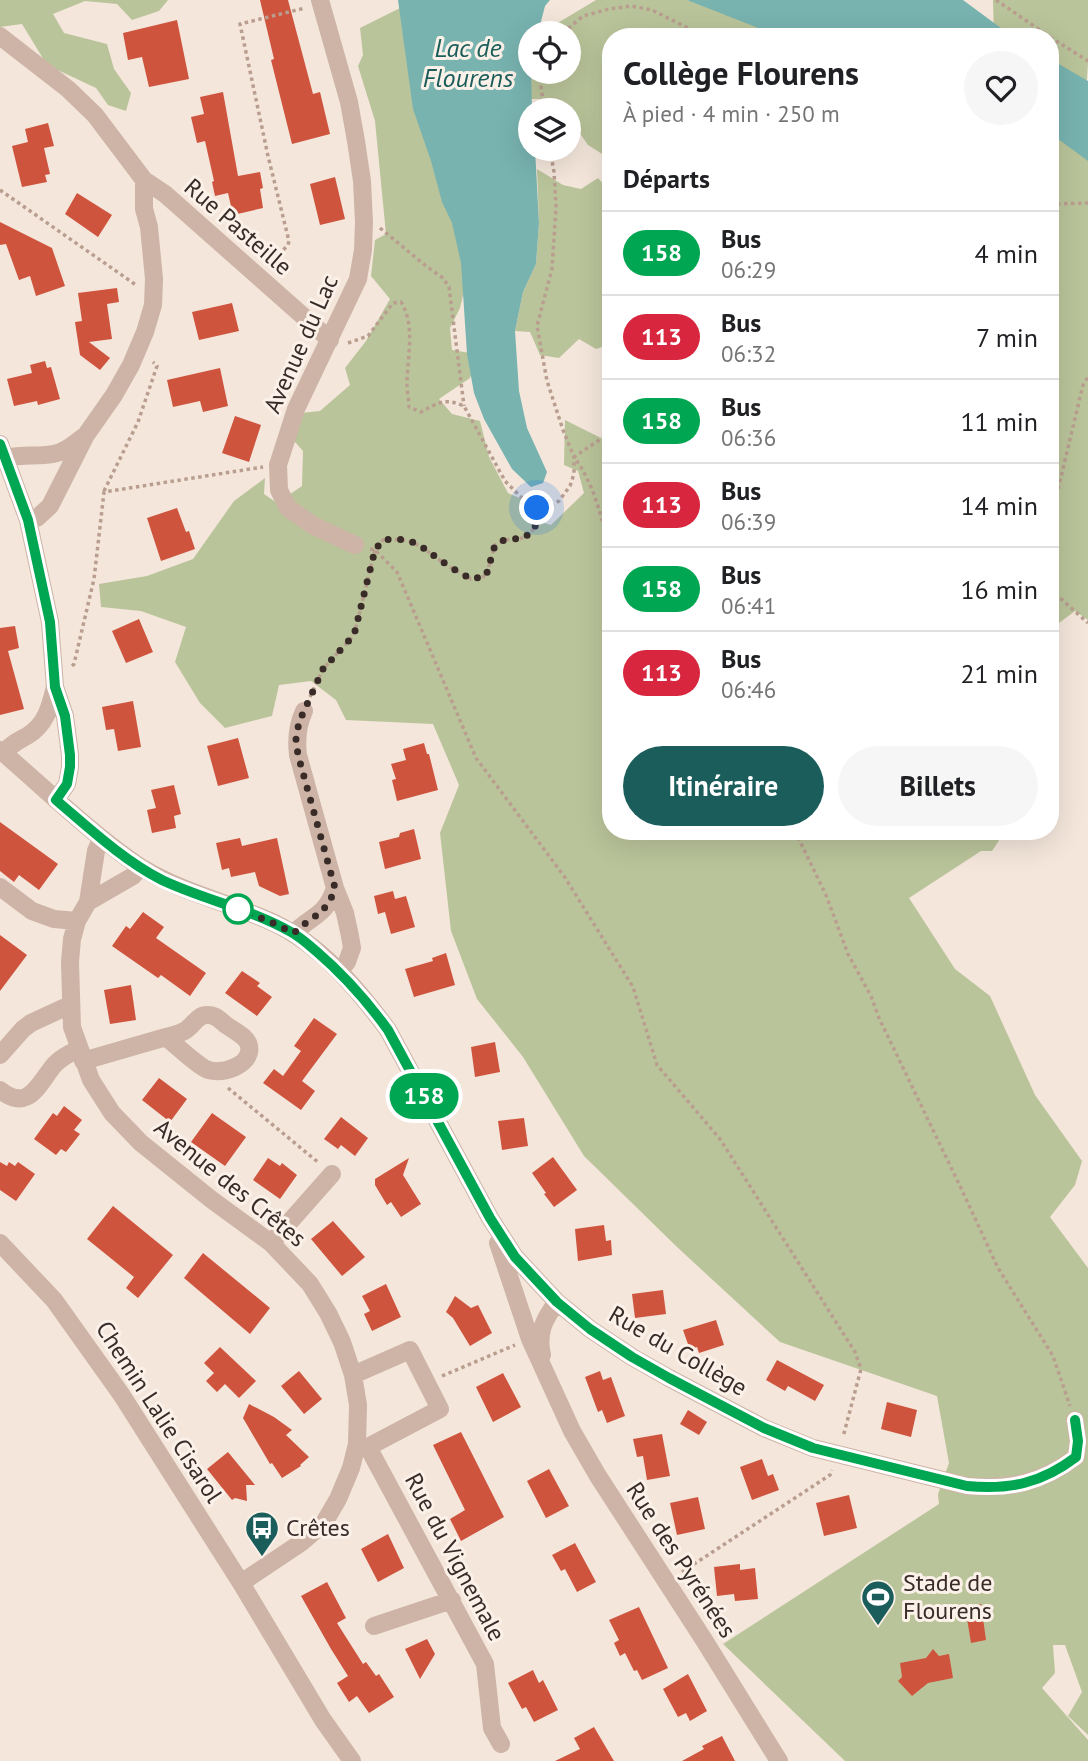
<!DOCTYPE html>
<html lang="fr">
<meta charset="utf-8">
<style>
body{margin:0;font-family:"PT Sans",sans-serif;background:#f6f6f6;color:#202124;height:100vh;display:flex;flex-direction:column;font-size:26px;white-space:nowrap}
*{box-sizing:border-box;margin:0}
p{font-size:23px;color:#757577}
.icon{flex:none;width:38px;height:38px;fill:none;stroke:currentColor;stroke-width:2;stroke-linecap:round;stroke-linejoin:round}
.map{position:relative;flex:1;overflow:hidden}
.drawer{position:absolute;left:602px;top:28px;width:457px;height:812px;display:flex;flex-direction:column;background:#fff;border-radius:28px;box-shadow:0 7px 28px #0002}
.drawer>*{flex:none}
.badge{padding:0 14px;border-radius:23px;font-size:24px;line-height:46px}
.controls{position:absolute;left:518px;top:21px;display:grid;gap:14px}
.controls a{display:grid;place-items:center;width:63px;height:63px;border-radius:50%;background:#fff;box-shadow:0 7px 28px #0002;font-size:35px}
.you{position:absolute;width:35px;height:35px;margin:-18px;border:5px solid #fff;border-radius:50%;background:#1a73e8;box-shadow:0 0 0 10px #1a73e833}
.map>.badge{position:absolute;translate:-50% -50%;box-shadow:0 0 0 4px #fff}
h2{padding:0 21px;font-size:26px;line-height:63px}
.round{display:grid;place-items:center;flex:none;width:74px;height:74px;border-radius:37px;background:#f6f6f6}
.headline{display:flex;align-items:center;justify-content:space-between;height:119px;padding:0 21px}
h1{font-size:33px;font-weight:700;line-height:52px}
.action{display:flex;gap:14px;margin-top:auto;padding:14px 21px}
.action a{flex:1;height:80px;border-radius:42px;background:#1a5d5b;color:#fff;font-size:28px;font-weight:700;line-height:80px;text-align:center}
.action a+a{background:#f6f6f6;color:#202124}
ul{padding:0;list-style:none}
li{display:flex;align-items:center;gap:21px;height:84px;padding:0 21px;border-top:2px solid #e0e0e0}
li div{flex:1}
li b{display:block;font-size:26px}
li em{font-style:normal}
li .badge{min-width:77px;font-weight:700;text-align:center}
.map>svg:first-child{display:block}
</style>
<div class="map">
<svg width="1088" height="1761" viewBox="0 0 1088 1761">
<rect width="100%" height="100%" fill="#f4e6db"/>
<path fill="#bac49a" d="M0,0h168l-9,11 -27,9 -15,-16 -32,-3 -32,13 11,19 43,11 7,25 17,24 -5,18 -18,-6 -12,-17 -49,-23 -25,-41 -22,3z
M596,0h91l2,1 5,-1 94,37h-177l-1,122 -22,-14 -19,-27v-8h-5l-8,-11h-25v-27h38v-39h-28z
M993,0h95v63l-2,30 -36,-12v-44h-56z
M410,3l59,267 -9,38 -10,20 2,22 18,3 6,11 -6,14 -31,21 13,15 28,7 9,36 19,36 18,8 12,20 13,4 33,-32 -6,-22 -14,-6 1,-45 40,20 6,-1v392h387l4,5 -10,15h-11l-72,47 46,71 35,27 45,99 47,66 -7,24 -25,32 38,51v467l-20,-19 14,-24 -17,-47h-12l2,28 -13,15 46,52v21h-243l-122,-117 216,-140 -1,-10 11,-31 -12,-67 -157,-54 -103,-95 -93,-91 -61,-99 -46,-58 -26,-68 -11,-98 19,-48 -26,-61 -87,-4 -10,-20 -25,-19 -32,4 -7,31 -47,12 -25,-25 -25,-41 11,-35 -45,-16 -40,-4 -2,-23 48,-8 46,-17 41,-58 31,-23 -1,16 13,9 25,-17 1,-35 -18,-20 7,-17 28,-3 30,-26 -5,-17 21,-27 24,-42 -19,-23 4,-36 11,-6 -11,-113 -17,-55 5,-11 -3,-27z
M1050,127l38,23v470l-13,-9 -16,12 -9,-7z
M537,169l26,16 18,4 17,-11 13,14v152l-15,5 -17,-10 -20,19 -19,-3 -10,-23 -15,-1 8,-39 13,-28 3,-41z"/>
<path fill="#78b3b0" d="M398,0h152l-5,6 -7,27h-8l2,77h-2v39h5l4,74 -3,41 -13,28 -8,39 4,60 8,37 20,44 -4,11 -12,4 -19,-18 -28,-50 -10,-26 -7,-39 -6,-91 -9,-40 -10,-21 -11,-41 -18,-52z
M687,0h276l50,37h-232z
M1050,59l38,22v80l-38,-28z"/>
<path fill="#cf543e" d="M260,0h28l25,94 7,-2 10,42 -38,10 -21,-84 3,-1z
M177,20l12,59 -40,8 -7,-30 -14,3 -5,-27z
M223,92l15,84 22,-4 3,16 -3,1 3,19 -30,7 -5,-22 -13,3 -3,-14 2,-1 -9,-40 -8,2 -6,-26 13,-3 -4,-17z
M48,123l6,23 -10,2 6,26 -5,1 2,7 -25,5 -10,-41 16,-4 -3,-13z
M335,177l10,42 -25,6 -10,-41z
M77,193l35,22 -14,22 -33,-23z
M0,222l52,26 13,38 -29,10 -6,-20 -11,4 -13,-36 -6,1z
M117,288l2,14 -12,2 5,35 -23,3 21,16 -10,12 -20,-15 -5,-33 7,-1 -4,-28z
M232,303l7,28 -40,9 -7,-28z
M45,361l2,7 4,-1 9,32 -22,6 -1,-4 -23,5 -7,-27 25,-6 -2,-8z
M220,368l8,38 -25,6 -3,-11 -27,6 -6,-27z
M235,416l26,9 -12,37 -27,-9z
M177,508l9,24 3,-1 6,18 -34,12 -14,-43z
M139,619l14,33 -27,11 -14,-32z
M15,626l4,22 -11,3 16,58 -24,6v-87z
M133,701l8,46 -23,4 -4,-22 -8,1 -4,-23z
M238,738l11,40 -31,8 -11,-40z
M424,743l3,11h2l9,36 -41,11 -5,-21 4,-1 -5,-15 15,-4 -3,-11z
M174,785l7,29 -7,2 2,12 -24,5 -5,-23 9,-2 -5,-18z
M0,822l58,42 -19,26 -20,-15 -5,7 -14,-11z
M414,829l7,30 -36,10 -6,-27 20,-5 1,-4z
M240,838l2,8 35,-8 12,56 -9,2 -21,-10 -4,-14 -24,5 -2,-9 -7,2 -6,-27z
M393,891l2,8 11,-3 9,31 -24,7 -6,-22 -7,2 -4,-18z
M143,912l21,15 -8,11 50,35 -16,23 -29,-21 -3,3 -46,-32 14,-20 4,3z
M0,935l27,20 -27,36z
M446,953l9,32 -41,12 -9,-28 28,-8 -1,-3z
M242,971l18,12 -3,3 15,11 -15,19 -32,-23z
M131,985l5,35 -26,4 -6,-34z
M314,1018l23,16 -35,47 13,10 -14,19 -38,-27 11,-14 9,7 18,-25 -7,-5z
M495,1042l5,30 -25,5 -4,-30z
M159,1078l28,21 -17,23 -28,-22z
M64,1106l18,14 -8,10 6,4 -14,18 -5,-3 -5,6 -22,-16 19,-26 4,3z
M212,1113l34,24 -21,29 -34,-24z
M341,1117l27,21 -13,18 -14,-11 -3,4 -14,-10z
M524,1118l4,28 -26,4 -4,-29z
M553,1157l24,33 -23,17 -10,-13 2,-1 -14,-20z
M268,1158l12,8 2,-3 15,12 -17,24 -27,-19z
M409,1158l-6,17 18,29 -20,13 -10,-15 -4,3 -12,-20v-6z
M0,1162l7,4 2,-4 6,4 3,-4 17,12 -19,27 -16,-11z
M113,1206l60,49 -35,43 -12,-10 8,-11 -47,-38z
M333,1221l32,36 -23,19 -31,-37z
M604,1225l2,16 5,-1 1,15 -34,6 -3,-32z
M203,1253l67,55 -20,26 -66,-56z
M386,1284l15,33 -29,14 -8,-17 6,-3 -8,-15z
M663,1290l3,24 -31,4 -3,-24z
M455,1296l16,12 7,-3 14,28 -22,13 -17,-28 -7,-6z
M716,1320l8,25 -25,8 -2,-6 -7,3 -7,-20z
M220,1347l36,34 -17,17 -14,-14 -8,8 -11,-11 8,-8 -10,-10z
M777,1360l47,25 -9,16 -27,-15 -3,5 -19,-11z
M299,1371l23,28 -18,15 -23,-28z
M600,1371l3,9 8,-3 14,39 -18,7 -5,-13 -4,2 -13,-35z
M503,1373l18,34 -28,15 -17,-35z
M887,1402l30,8 -6,27 -30,-8z
M249,1404l25,13 18,13 -6,5 23,22 -9,8 1,1 -19,12 -10,-15 -2,1 -27,-46z
M688,1410l19,12 -8,13 -19,-11z
M461,1432l43,85 -43,24 -11,-22 15,-9 -32,-65z
M662,1434l8,42 -23,4 -4,-24 -6,1 -4,-18z
M228,1452l27,33h-9l1,16 -12,-3 -3,2 -25,-31z
M762,1459l6,17 5,-2 6,16 -27,10 -12,-33z
M549,1469l20,37 -23,12 -19,-37z
M849,1495l8,33 -33,8 -8,-33z
M698,1497l7,32 -28,6 -7,-32z
M388,1534l16,34 -26,14 -17,-33z
M575,1543l21,39 -19,10 -12,-23 -4,2 -9,-16z
M740,1564v6l15,-2 3,31 -23,2 -1,-7 -17,2 -3,-29z
M327,1582l19,36 -9,5 26,41 3,-2 10,14 3,-2 15,23 -25,16 -12,-17 -8,6 -12,-19 11,-7 -17,-27 -30,-53z
M981,1604l5,36 -15,3 -6,-37z
M639,1607l29,61 -26,12 -5,-10 -3,1 -9,-18 -5,3 -6,-13 5,-3 -10,-20z
M427,1639l8,15 -15,25 -15,-30z
M933,1649l6,7 10,-2 4,24 -25,5 -16,13 -14,-15 4,-4 -2,-14 26,-5z
M533,1670l6,13 4,-3 15,30 -24,12 -8,-15 -4,2 -14,-26z
M688,1674l19,37 -17,10 -4,-8 -8,4 -15,-28z
M594,1727l20,34h-59l25,-12 -6,-11z
M722,1736l13,25h-53l22,-12 -2,-3z"/>
<g fill="none" stroke-linecap="round" stroke-linejoin="round">
<path stroke="#b99e90" stroke-width="3.5" stroke-dasharray="3.5 3.5" stroke-linecap="butt" d="M996,0l54,37
M563,33l20,-17 26,-7 22,-3 21,4 54,27
M1050,37l38,24
M543,72l-2,14 3,24
M0,190l136,95
M1050,204l38,-1
M380,228l46,38 17,12 6,9 15,119
M269,265l19,-20 1,-4 -21,-85 -28,-132 65,-16
M348,343l20,-7 25,-33 8,-1c15,24 6,55 6,83 0,7 2,15 2,22l12,5c19,-10 23,-14 43,-6l41,75 19,19 13,8h9l13,-7 11,-15 4,-12v-17l-11,-27 -16,-49 -10,-55 15,-57 4,-62 -2,-35 -4,-23
M611,432l-37,25c21,28 28,63 37,97
M104,491l34,-69 19,-56 -4,-4
M1050,523l33,-138 5,-8
M370,549l5,1 22,22 79,186 88,118 69,111 24,78 63,74 135,213 6,17 -18,68
M1050,589l38,34
M72,666l2,-2 20,-85 10,-87 159,-25
M310,697l13,-28 31,-34 21,-85 8,-10c29,-3 36,5 58,21 9,7 20,12 30,18l15,-3 9,-31 9,-5 20,-2 11,-10 2,-20
M795,831l31,64 22,59 23,42 8,22 82,170 37,80 55,88 17,50
M228,1088l91,75
M442,1376l73,-31
M682,1572l148,-97 2,-5"/>
<path stroke="#cdb4a6" stroke-width="18" d="M320,0l29,102 7,39 6,40 2,41 -1,28 -5,29 -62,130 -18,56 1,25 9,18 26,18 41,19
M0,36l68,53 27,26 49,65v29l5,18 5,52 -1,26 -8,27 -14,33 -17,30 -28,40 -36,71 -13,12 -9,2
M144,180l21,14 165,146
M0,444l28,76 22,102 5,65 10,29 5,39v12l-3,17 -11,16
M7,458c15,-4 30,-1 46,-4 12,-2 21,-10 30,-17
M304,711c-7,15 -8,28 -6,44l37,133 10,25 5,23 2,12 -5,14 -8,9
M0,750c39,33 76,70 118,101 8,6 17,13 26,18 40,24 86,34 128,53 48,22 85,66 116,108l102,188 25,39 42,45 33,27 42,28 37,21 95,50 49,20 154,38c43,3 74,-3 109,-29l2,-16 -3,-21
M4,753c7,-9 14,-12 23,-17 19,-11 23,-29 28,-49
M101,839l-5,12 -8,51 -11,19 -5,18 -2,23 2,65 19,53 21,33 29,30 71,57 59,43 39,41 18,29 14,29 11,33 5,30 -1,39 -6,24 -13,31 -14,24 -22,19 -61,41
M0,887l32,24 22,8 23,2
M88,902l45,-26 7,-9
M294,933c18,-18 32,-17 41,-45
M0,1055l23,-26 8,-6 39,-18
M83,1061l83,-24c12,10 24,22 38,31 14,9 49,-2 45,-22 -1,-9 -16,-16 -23,-21 -6,-5 -11,-11 -19,-10 -10,0 -13,10 -21,15 -6,4 -13,5 -20,7
M0,1090c29,23 38,-6 55,-26 7,-7 15,-11 24,-15
M0,1243l54,57 67,94 120,189 82,137 29,41
M271,1243l61,-69
M498,1243l32,96 42,92 26,45 106,164 75,121
M542,1355c-5,-22 2,-36 15,-53
M353,1375l57,-25 30,59 -72,38
M357,1444l11,3 117,217 7,64 9,16
M374,1626l78,-26"/>
</g>
<g fill="none" stroke-linecap="round" stroke-linejoin="round">
<g stroke="#fff" stroke-width="16">
<path id="line" d="M0,444l28,76 22,102 5,65 10,29 5,39v12l-3,17 -11,16c33,28 67,60 106,80 42,20 89,29 129,52 9,5 18,13 25,19 28,24 51,50 72,79l102,188 25,39 42,45 33,27 42,28 37,21 95,50 49,20 154,38c43,4 75,-3 109,-29l2,-16 -3,-21"/>
</g>
<use href="#line" stroke="#00a651" stroke-width="10"/>
<path stroke="#392b28" stroke-width="7" stroke-dasharray="0 12.6" d="M238,909l33,13 23,11c18,-18 32,-17 41,-45l-37,-133 -2,-16 3,-17 24,-53 31,-34 21,-85 8,-10c33,-4 38,8 63,24 8,6 17,10 25,15l15,-3 9,-31 9,-5 20,-2 11,-10 2,-20"/>
</g>
<defs>
<g id="bus-pin" transform="scale(1.75)"><path d="M0 17L-7.5 6A9.5 9.5 0 1 1 7.5 6Z" fill="#1a5d5b" stroke="#fbf1e8"/><path d="M-5-6H5V4H4V6H2V4H-2V6H-4V4H-5ZM-3.5-4V0h7V-4ZM-3.5 1.2v1.5H-2V1.2ZM2 1.2v1.5H3.5V1.2Z" fill="#fff"/></g>
<g id="stadium-pin" transform="scale(1.75)"><path d="M0 17L-7.5 6A9.5 9.5 0 1 1 7.5 6Z" fill="#1a5d5b" stroke="#fbf1e8"/><path d="M0-5a6.5 5 0 1 0 0 10a6.5 5 0 1 0 0-10ZM-3.5-1.8h7v3.6h-7Z" fill="#fff"/></g>
</defs>
<g fill-rule="evenodd">
<use href="#bus-pin" x="262" y="1528"/>
<use href="#stadium-pin" x="878" y="1597"/>
</g>
<circle fill="#fff" stroke="#00a651" stroke-width="3.5" cx="238" cy="909" r="14"/>
<g text-anchor="middle" stroke-width="6" stroke-linejoin="round" paint-order="stroke">
<g font-size="24" fill="#392b28" stroke="#fbf1e8">
<text transform="translate(238 227) rotate(41)" y="8">Rue Pasteille</text>
<text transform="translate(301 344) rotate(-66)" y="8">Avenue du Lac</text>
<text transform="translate(230 1183) rotate(39)" y="8">Avenue des Crêtes</text>
<text transform="translate(678 1351) rotate(30)" y="8">Rue du Collège</text>
<text transform="translate(159 1412) rotate(57)" y="8">Chemin Lalie Cisarol</text>
<text transform="translate(455 1557) rotate(62)" y="8">Rue du Vignemale</text>
<text transform="translate(681 1560) rotate(57)" y="8">Rue des Pyrénées</text>
</g>
<g font-size="24" fill="#392b28" stroke="#fbf1e8" text-anchor="start">
<text x="286" y="1536">Crêtes</text>
<text x="903" y="1591">Stade de<tspan x="903" dy="28">Flourens</tspan></text>
</g>
<g font-size="26" font-style="italic" fill="#1a5d5b" stroke="#fbf1e8">
<text x="468" y="57">Lac de<tspan x="468" dy="30">Flourens</tspan></text>
</g>
</g>
</svg>
<div class="controls">
<a><svg class="icon" aria-label="locate" viewBox="0 0 24 24"><circle cx="12" cy="12" r="6"/><path d="M12 2v4M12 18v4M2 12h4M18 12h4"/></svg></a>
<a><svg class="icon" aria-label="layers" viewBox="0 0 24 24"><path d="M12 4l9 5-9 5-9-5zM3 14l9 5 9-5"/></svg></a>
</div>
<div class="you" style="left:537px;top:508px"></div>
<b class="badge" style="left:424px;top:1096px;background:#00a651;color:#fff">158</b>
<section class="drawer">
<div class="headline"><div><h1>Collège Flourens</h1><p>À pied · 4 min · 250 m</p></div><a class="round"><svg class="icon" aria-label="heart" viewBox="0 0 24 24"><path d="M12 20l-8-8c-3-5 5-10 8-4 3-6 11-1 8 4z"/></svg></a></div>
<h2>Départs</h2>
<ul>
<li><span class="badge" style="background:#00a651;color:#fff">158</span><div><b>Bus</b><p>06:29</p></div><em>4 min</em></li>
<li><span class="badge" style="background:#d7263d;color:#fff">113</span><div><b>Bus</b><p>06:32</p></div><em>7 min</em></li>
<li><span class="badge" style="background:#00a651;color:#fff">158</span><div><b>Bus</b><p>06:36</p></div><em>11 min</em></li>
<li><span class="badge" style="background:#d7263d;color:#fff">113</span><div><b>Bus</b><p>06:39</p></div><em>14 min</em></li>
<li><span class="badge" style="background:#00a651;color:#fff">158</span><div><b>Bus</b><p>06:41</p></div><em>16 min</em></li>
<li><span class="badge" style="background:#d7263d;color:#fff">113</span><div><b>Bus</b><p>06:46</p></div><em>21 min</em></li>
</ul>
<div class="action"><a>Itinéraire</a><a>Billets</a></div>
</section>
</div>
